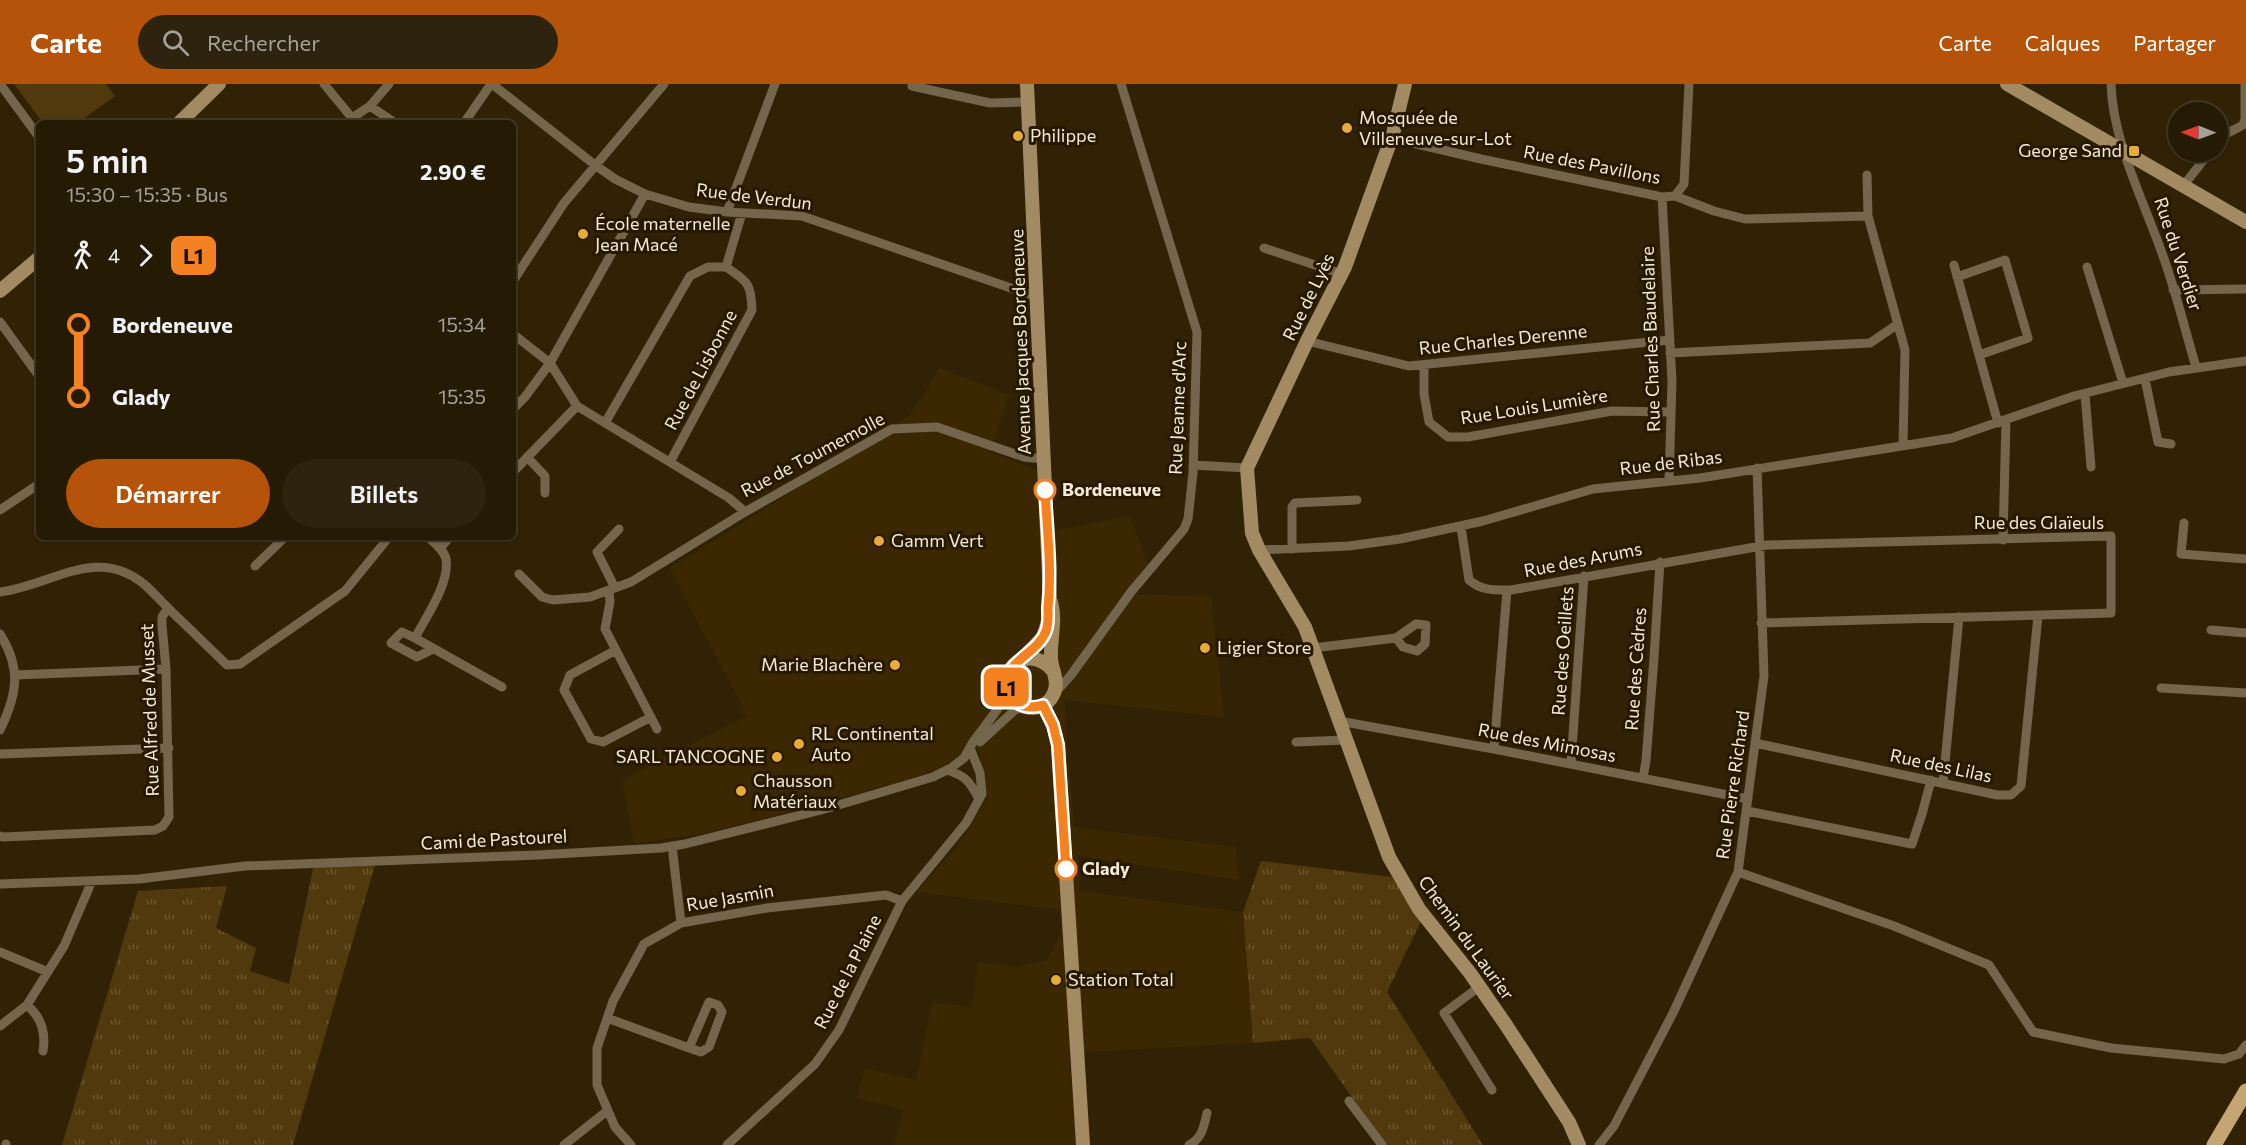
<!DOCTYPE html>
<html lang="fr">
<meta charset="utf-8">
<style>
body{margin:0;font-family:Commissioner,sans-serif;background:#2d230e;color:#f1f3f6;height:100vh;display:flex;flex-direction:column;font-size:22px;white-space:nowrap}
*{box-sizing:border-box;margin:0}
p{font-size:20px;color:#a3a19a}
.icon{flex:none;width:33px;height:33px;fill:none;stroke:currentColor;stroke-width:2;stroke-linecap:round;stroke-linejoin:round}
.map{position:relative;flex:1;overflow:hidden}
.details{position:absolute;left:36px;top:36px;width:480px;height:420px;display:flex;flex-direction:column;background:#251a04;border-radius:9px;box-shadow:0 2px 4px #0004,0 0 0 2px #423826}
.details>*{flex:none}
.badge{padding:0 12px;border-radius:9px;font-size:21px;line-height:39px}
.needle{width:39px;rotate:271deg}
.controls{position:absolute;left:2168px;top:18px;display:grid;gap:12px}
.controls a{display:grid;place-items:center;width:60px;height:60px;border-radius:50%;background:#251a04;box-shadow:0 2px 4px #0004,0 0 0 2px #423826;font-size:30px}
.map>.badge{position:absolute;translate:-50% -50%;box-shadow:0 0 0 3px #fff}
.legs{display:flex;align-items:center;gap:9px;height:66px;padding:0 30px;font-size:20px}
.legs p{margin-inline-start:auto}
.overview{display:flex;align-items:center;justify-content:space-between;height:102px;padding:0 30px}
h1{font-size:33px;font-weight:600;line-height:45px}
.button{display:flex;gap:12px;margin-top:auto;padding:12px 30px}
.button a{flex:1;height:69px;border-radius:36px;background:#b45309;color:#fff;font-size:24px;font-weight:600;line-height:69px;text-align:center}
.button a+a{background:#2d230e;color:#f1f3f6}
ul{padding:0 30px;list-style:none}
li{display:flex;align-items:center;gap:21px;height:72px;font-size:22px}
li i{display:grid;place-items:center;width:9px;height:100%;margin:0 8px;background:currentColor}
li i::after{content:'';width:15px;height:15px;margin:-8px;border:4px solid;border-radius:50%;background:#251a04}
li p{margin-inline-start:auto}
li:first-child i{background:linear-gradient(#0000 50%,currentColor 0)}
li:last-child i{background:linear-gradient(currentColor 50%,#0000 0)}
header{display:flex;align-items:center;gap:36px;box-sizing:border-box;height:84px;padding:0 30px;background:#b45309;color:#fff}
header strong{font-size:28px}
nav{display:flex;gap:33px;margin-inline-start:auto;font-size:21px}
.search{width:420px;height:54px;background:#2d230e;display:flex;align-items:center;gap:15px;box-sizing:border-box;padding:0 21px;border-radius:33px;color:#a3a19a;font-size:22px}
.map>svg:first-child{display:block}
</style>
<header>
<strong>Carte</strong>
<div class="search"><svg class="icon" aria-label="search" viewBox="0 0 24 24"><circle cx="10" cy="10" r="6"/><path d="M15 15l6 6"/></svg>Rechercher</div>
<nav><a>Carte</a><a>Calques</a><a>Partager</a></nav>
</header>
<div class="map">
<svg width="2246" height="1061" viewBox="0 0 2246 1061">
<defs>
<pattern id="grass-tufts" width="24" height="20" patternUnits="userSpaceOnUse" patternTransform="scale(1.5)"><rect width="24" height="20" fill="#50390c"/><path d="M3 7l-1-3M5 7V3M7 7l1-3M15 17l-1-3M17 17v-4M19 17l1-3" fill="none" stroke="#6a562f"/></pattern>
</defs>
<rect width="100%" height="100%" fill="#312205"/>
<path fill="#3b2802" d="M940,284l69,27 -19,57 47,19 4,62 89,-17 18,49 -23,29 86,2 13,121 -160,-17 10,127 161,20 4,33 -161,-24 2,35 163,21 10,131 -184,10 7,92h-182l9,-35 -46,-12 8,-30 51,12 16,-78 40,5 6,-45 40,5 29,-7 14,-26 -1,-24 -144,-18 41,-45 30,-49 -9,-50 -49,26 -146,40 -74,18 -75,12 -12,-64 125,-64 -77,-148 189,-118 52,-36z"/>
<path fill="url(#grass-tufts)" d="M1261,777l131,16 29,44 -34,71 96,153h-97l-76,-107 -57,5 -10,-131z
M314,780l61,1 -82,280h-231l76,-254 89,-5 -11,42 40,20 -6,23 39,13z"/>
<path fill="#50390c" d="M14,0h92l9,12 -37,27h-35z"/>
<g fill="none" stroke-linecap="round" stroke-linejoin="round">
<path stroke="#74654d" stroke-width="9" d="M0,0l39,53
M324,0l28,34 18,-12 25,17
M492,0l103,81 20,14 30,15 44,13 38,5 75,4 235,81
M912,0v2l78,17 38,-1
M2111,0c2,59 33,117 52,172 13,36 22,74 33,111
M370,22l19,-22
M464,39l27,-39
M1391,54l90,21 181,38 13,-1 9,-12 5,-100
M2217,59l7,-8 19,-10 2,-6v-35
M1867,91l1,41 37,134 -2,95
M2183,102l27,-34
M1675,112l39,15 31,8 123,-3
M1662,113l10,184 -3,100
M727,128l48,-128
M1264,164l78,26
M1954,181l25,90 49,-17 -23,-78 -48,17
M2087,183l36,116
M513,197l51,-78 100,-119
M2173,206l73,-1
M0,238l39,54
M513,250l37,29 27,43 152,92 16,14 147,-83 45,-2 87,30 19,2
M1307,257l102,25 261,-26
M1670,269l200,-10 28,-19
M1979,271l19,68
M1424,281v29l5,28 19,15h20l144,-26 59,1
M2145,295l13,63 13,2
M2085,310l6,73
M513,325l12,-12 25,-34 95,-169
M605,339l85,-147 18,-9h18l16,-54
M527,373l18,19v17
M670,378l82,-152c-1,-27 -4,-28 -26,-43
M1193,381l54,3
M513,388l64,-66
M0,426l39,-26
M2184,439l-3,31 65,5
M1461,443l8,53c13,11 25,10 42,10l256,-45 344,-9v77l-350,10
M428,453c7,6 16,13 18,22 4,24 -20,58 -31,79l87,49
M2003,456l3,-120
M440,464l10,-11
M1292,465v-42l3,-4 62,-3
M1259,466l90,-4 51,-7 83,-18 110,-32 107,-11 252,-40 122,-42 95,-24 77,-11
M255,482l30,-29
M519,490l23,23 11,3 37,-3 41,-15 114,-70
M615,504l-18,-36 22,-23
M609,506l1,12 -5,27 52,100
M0,508c51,-6 97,-48 145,-7 8,7 15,15 23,23l-6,9v8l4,44 3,148 -6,9 -8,4 -152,7 -3,-1
M168,524l59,57 13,-1 105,-73 44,-54
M2211,546l35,3
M0,550c22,35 17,61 0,96
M415,554l-13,-6 -11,11 26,14 16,-8
M1313,564l83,-10 20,-14 10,1 -1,19 -8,7 -14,-4 -7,-9
M616,566l-46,25 -6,15 27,49 12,3 48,-25
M15,591l151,-6
M2161,604l85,5
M1055,609l16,-18 60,-83 53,-63 4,-10 5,-46 4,-141 -76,-248
M1339,637l155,28 254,50
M980,658l35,-32 10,-3
M1296,658l50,-2
M1755,659l242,52h14l10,-9 17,-170
M1494,665l13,-159
M0,670l169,-6
M1571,680l13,-188
M947,686c19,6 23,12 32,29
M1643,694l3,-17 8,-103 6,-96
M1943,699l16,-166
M1747,727l165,33 10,-30 9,-34
M672,762l9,77
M1738,788l156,54 95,39 44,67 78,16 113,11 15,-5 7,-9
M0,800l139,-5 106,-13 293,-11 123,-7 24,-4 140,-35 108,-32 18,-9 13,-10 9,-16 24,-32 9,-22
M0,868l48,20
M1479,903l-35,26 48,77
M27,921c14,12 19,28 16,46
M607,934l82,30 12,4 8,-5 13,-35 -4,-7 -9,-3 -20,46
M0,942l27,-21 37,-59 28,-65
M1349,1017l33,44
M6,1060v1
M564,1061l43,-34
M631,1061l-16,-18 -18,-42v-37l16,-47 31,-57 37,-21 86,-15 119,-13 16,6
M727,1061l88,-81 24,-34 63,-129 64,-78 16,-29 -2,-21 -10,-25
M1189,1061c13,-6 15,-19 18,-32
M1599,1061l15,-19 59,-113 65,-141 26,-196 -7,-208"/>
<path stroke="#a28a62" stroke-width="14" d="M1027,0l23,515c7,20 0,39 1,60 1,12 9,23 2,36 -12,24 -50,12 -46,-15 3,-27 34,-27 47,-8
M1405,0l-12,50 -48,133 -38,74 -60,127 5,65 7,17 46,77 84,230 30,52 51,64 36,52 63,97 10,23
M2007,0l239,138
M179,39l40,-39
M0,207l39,-33
M1022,575l21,-22 6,-18
M1043,621l10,20 5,20 25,400"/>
<path stroke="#c5a571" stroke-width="15" d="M2214,1061l32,-54"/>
</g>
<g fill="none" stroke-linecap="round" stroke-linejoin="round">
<g stroke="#fff" stroke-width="14">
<path id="line-1" d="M1045,406c2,39 7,79 3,118 0,8 1,15 -2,23 -8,22 -40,30 -40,53 1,19 20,27 37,21l10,20 5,20 8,124"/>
</g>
<use href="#line-1" stroke="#f58220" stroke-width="9"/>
</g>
<g fill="#e7ac37" stroke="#271800" stroke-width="2">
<circle cx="1347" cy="44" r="6"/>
<circle cx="1018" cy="52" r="6"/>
<rect x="2128" y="61" width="12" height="12" rx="3"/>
<circle cx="583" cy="150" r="6"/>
<circle cx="879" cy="457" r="6"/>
<circle cx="1205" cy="564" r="6"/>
<circle cx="895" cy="581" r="6"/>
<circle cx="799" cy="660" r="6"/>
<circle cx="777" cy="673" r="6"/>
<circle cx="741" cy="707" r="6"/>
<circle cx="1056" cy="896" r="6"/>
</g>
<g fill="#fff" stroke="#f58220" stroke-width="3">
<circle cx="1045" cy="406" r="10"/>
<circle cx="1066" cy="785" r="10"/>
</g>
<g text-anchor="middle" stroke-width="6" stroke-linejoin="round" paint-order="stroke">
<g font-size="18" fill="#f4ead9" stroke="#271800" text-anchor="start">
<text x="1359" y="40">Mosquée de<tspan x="1359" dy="21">Villeneuve-sur-Lot</tspan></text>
<text x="1030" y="58">Philippe</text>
<text x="2122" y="73" text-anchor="end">George Sand</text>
<text x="595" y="146">École maternelle<tspan x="595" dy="21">Jean Macé</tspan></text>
<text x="891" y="463">Gamm Vert</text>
<text x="1217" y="570">Ligier Store</text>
<text x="883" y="587" text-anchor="end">Marie Blachère</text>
<text x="811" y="656">RL Continental<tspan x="811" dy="21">Auto</tspan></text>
<text x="765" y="679" text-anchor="end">SARL TANCOGNE</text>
<text x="753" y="703">Chausson<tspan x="753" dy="21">Matériaux</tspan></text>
<text x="1068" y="902">Station Total</text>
</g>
<g font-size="18" fill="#f4ead9" stroke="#271800">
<text transform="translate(1592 81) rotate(11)" y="6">Rue des Pavillons</text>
<text transform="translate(754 113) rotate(7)" y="6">Rue de Verdun</text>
<text transform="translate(2178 170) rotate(72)" y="6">Rue du Verdier</text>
<text transform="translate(1309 213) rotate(-64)" y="6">Rue de Lyès</text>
<text transform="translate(1651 255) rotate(-92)" y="6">Rue Charles Baudelaire</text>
<text transform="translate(1503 256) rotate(-6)" y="6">Rue Charles Derenne</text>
<text transform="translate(1021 258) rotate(-92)" y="6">Avenue Jacques Bordeneuve</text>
<text transform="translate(701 286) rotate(-62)" y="6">Rue de Lisbonne</text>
<text transform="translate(1534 323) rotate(-9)" y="6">Rue Louis Lumière</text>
<text transform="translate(1178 324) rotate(-88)" y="6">Rue Jeanne d'Arc</text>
<text transform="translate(813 371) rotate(-28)" y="6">Rue de Toumemolle</text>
<text transform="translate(1671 379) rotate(-7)" y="6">Rue de Ribas</text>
<text x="2039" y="445">Rue des Glaïeuls</text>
<text transform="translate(1583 476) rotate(-11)" y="6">Rue des Arums</text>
<text transform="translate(1563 567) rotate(-86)" y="6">Rue des Oeillets</text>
<text transform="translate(1636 585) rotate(-86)" y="6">Rue des Cèdres</text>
<text transform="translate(150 626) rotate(-92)" y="6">Rue Alfred de Musset</text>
<text transform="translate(1547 659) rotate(11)" y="6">Rue des Mimosas</text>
<text transform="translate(1941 682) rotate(12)" y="6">Rue des Lilas</text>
<text transform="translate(1733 701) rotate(-82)" y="6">Rue Pierre Richard</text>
<text transform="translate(494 756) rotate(-3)" y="6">Cami de Pastourel</text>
<text transform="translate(730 814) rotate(-10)" y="6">Rue Jasmin</text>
<text transform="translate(1466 854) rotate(54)" y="6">Chemin du Laurier</text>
<text transform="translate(848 888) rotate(-63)" y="6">Rue de la Plaine</text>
</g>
<g font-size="18" font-weight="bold" fill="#f4ead9" stroke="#271800" text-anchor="start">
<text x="1062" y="412">Bordeneuve</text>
<text x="1082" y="791">Glady</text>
</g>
</g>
</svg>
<div class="controls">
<a><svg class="needle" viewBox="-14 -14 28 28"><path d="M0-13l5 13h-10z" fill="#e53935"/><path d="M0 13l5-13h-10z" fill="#a3a19a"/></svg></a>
</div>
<b class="badge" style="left:1006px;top:603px;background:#f58220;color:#111">L1</b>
<section class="details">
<div class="overview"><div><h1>5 min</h1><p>15:30 – 15:35 · Bus</p></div><b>2.90 €</b></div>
<div class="legs"><svg class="icon" aria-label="walk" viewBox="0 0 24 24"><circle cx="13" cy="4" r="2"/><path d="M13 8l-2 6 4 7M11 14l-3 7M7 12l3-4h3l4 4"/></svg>4<svg class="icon" aria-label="forward" viewBox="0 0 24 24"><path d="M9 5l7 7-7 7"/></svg><b class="badge" style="background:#f58220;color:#111">L1</b></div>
<ul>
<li><i style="color:#f58220"></i><b>Bordeneuve</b><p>15:34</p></li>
<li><i style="color:#f58220"></i><b>Glady</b><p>15:35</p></li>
</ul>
<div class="button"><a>Démarrer</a><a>Billets</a></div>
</section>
</div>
